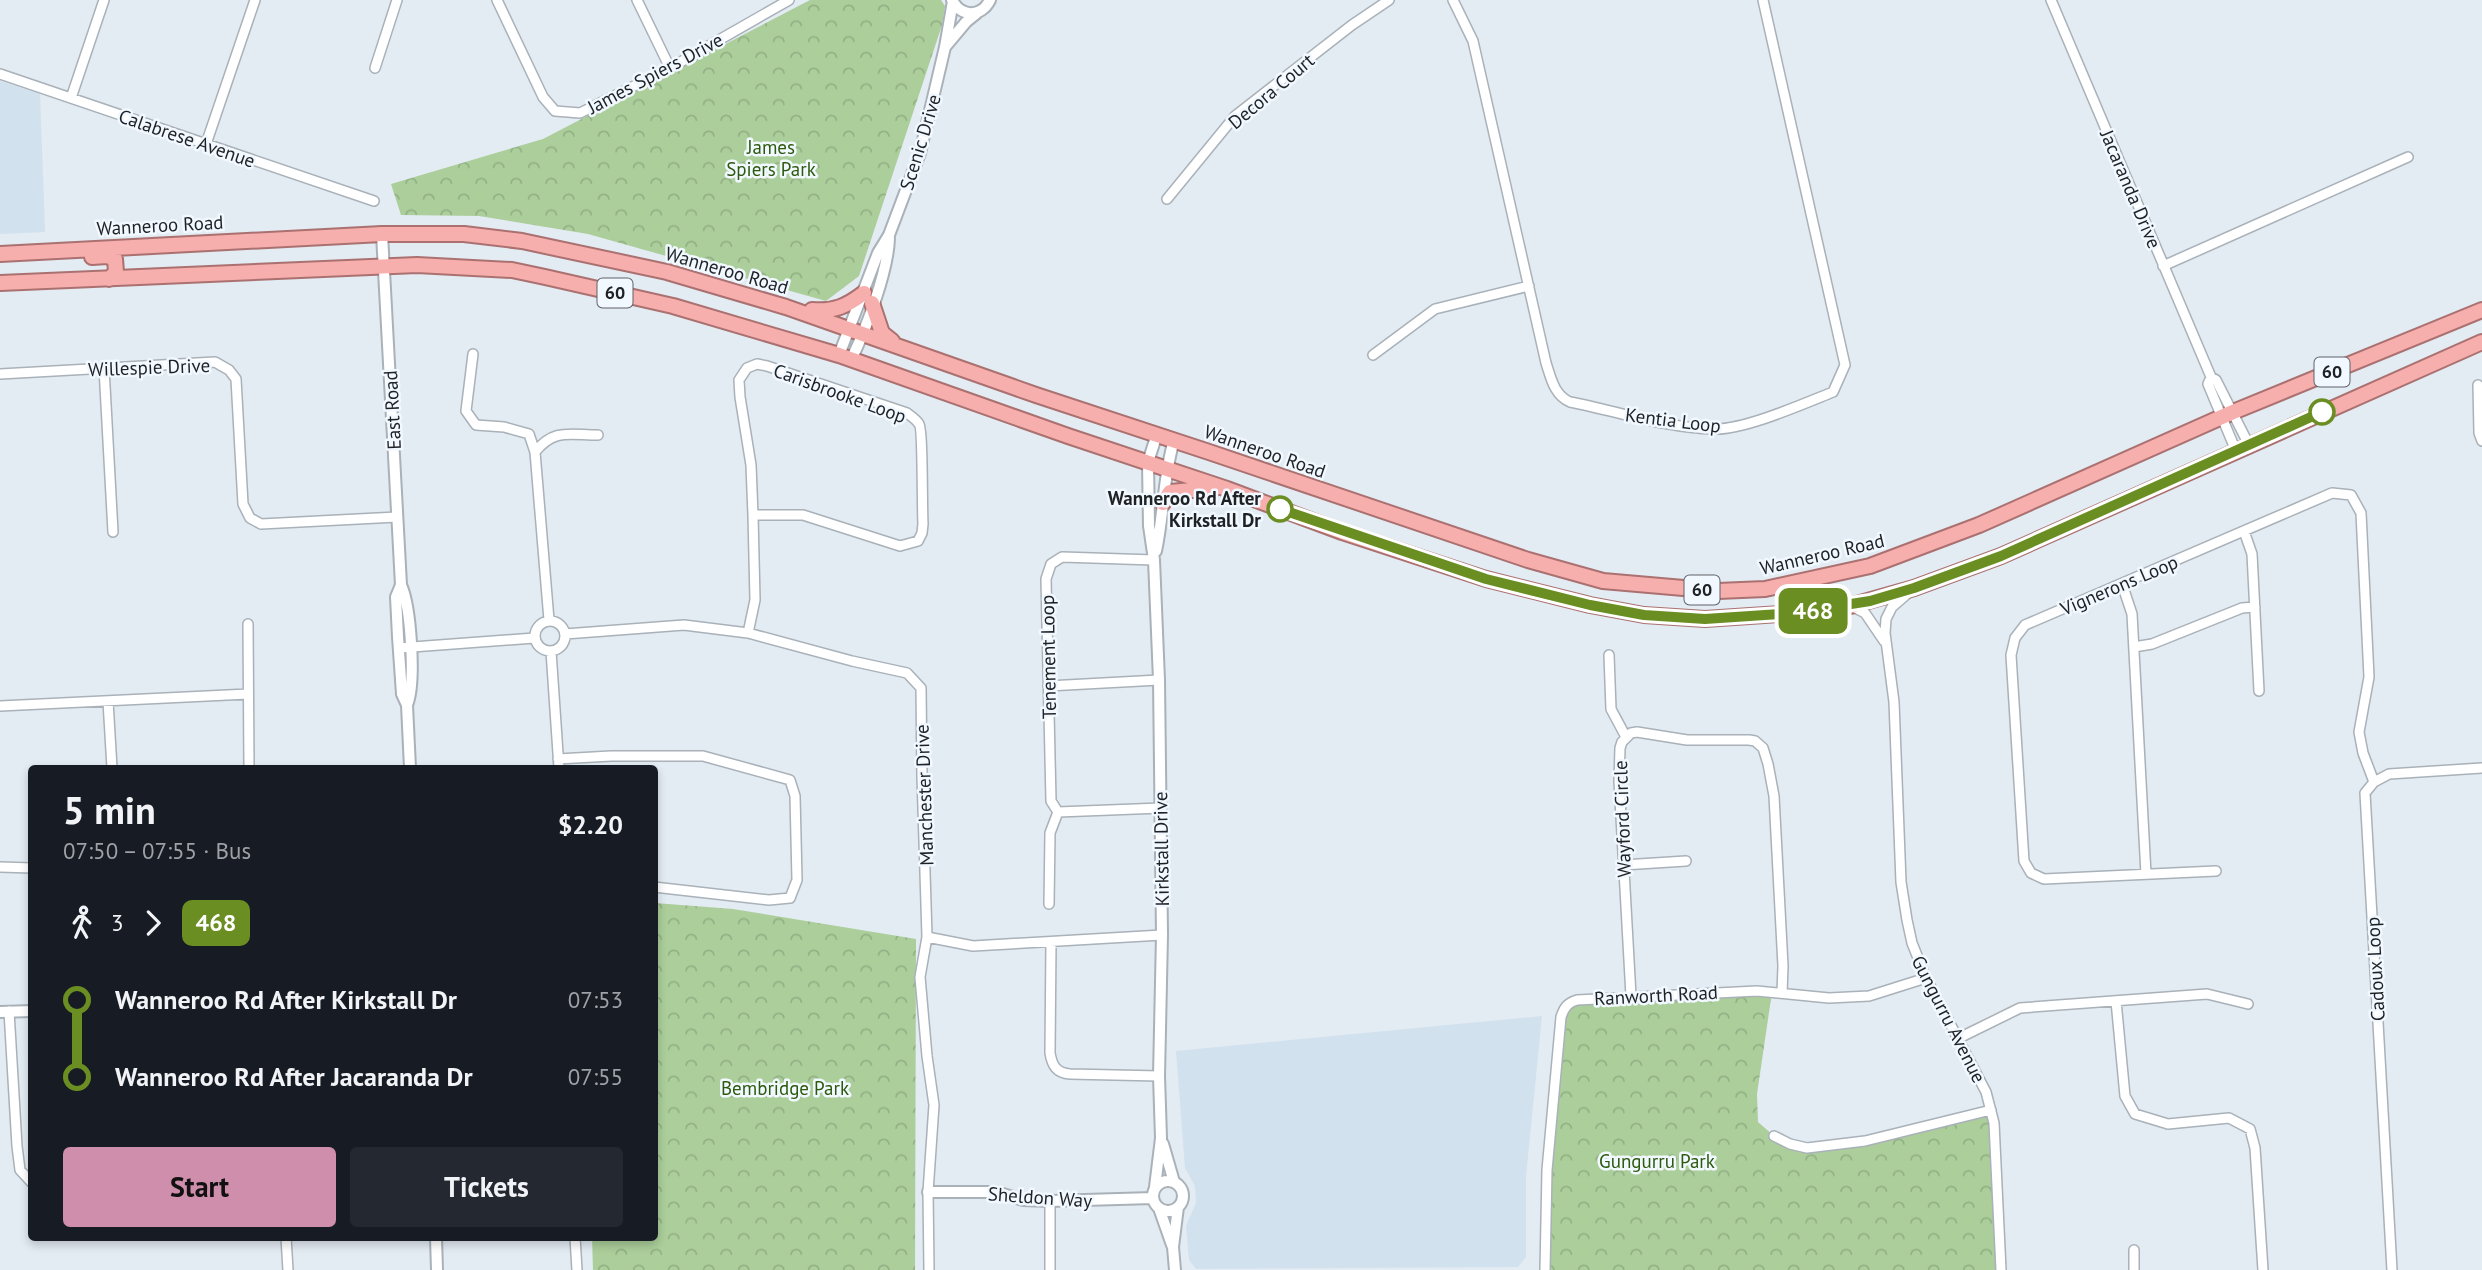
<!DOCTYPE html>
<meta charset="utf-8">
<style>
body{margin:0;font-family:"PT Sans",sans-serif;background:#242831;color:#f1f3f6;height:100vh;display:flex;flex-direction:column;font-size:26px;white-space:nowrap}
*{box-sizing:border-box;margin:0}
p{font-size:23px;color:#9ea1a6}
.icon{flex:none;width:38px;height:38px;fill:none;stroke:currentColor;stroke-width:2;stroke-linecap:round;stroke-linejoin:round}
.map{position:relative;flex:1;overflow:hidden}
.details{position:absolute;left:28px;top:765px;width:630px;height:476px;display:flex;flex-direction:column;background:#171b24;border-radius:7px;box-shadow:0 4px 10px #0003}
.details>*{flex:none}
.badge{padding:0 14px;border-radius:10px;font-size:24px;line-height:46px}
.map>.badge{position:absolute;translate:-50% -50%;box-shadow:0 0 0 4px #fff}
.legs{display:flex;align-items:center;gap:10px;height:77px;padding:0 35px;font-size:23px}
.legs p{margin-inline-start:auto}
.overview{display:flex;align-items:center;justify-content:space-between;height:119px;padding:0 35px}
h1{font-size:38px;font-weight:700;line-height:52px}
.action{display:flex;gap:14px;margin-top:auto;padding:14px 35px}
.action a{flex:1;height:80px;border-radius:7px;background:#cf8eab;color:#111;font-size:28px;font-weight:700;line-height:80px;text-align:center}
.action a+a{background:#242831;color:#f1f3f6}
ul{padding:0 35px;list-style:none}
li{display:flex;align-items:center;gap:24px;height:77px;font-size:26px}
li i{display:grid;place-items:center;width:10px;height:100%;margin:0 9px;background:currentColor}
li i::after{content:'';width:18px;height:18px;margin:-9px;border:5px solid;border-radius:50%;background:#171b24}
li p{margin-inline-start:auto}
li:first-child i{background:linear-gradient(#0000 50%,currentColor 0)}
li:last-child i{background:linear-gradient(currentColor 50%,#0000 0)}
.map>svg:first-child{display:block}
</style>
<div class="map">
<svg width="2482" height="1270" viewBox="0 0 2482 1270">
<defs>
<pattern id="park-crowns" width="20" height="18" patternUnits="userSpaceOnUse" patternTransform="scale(1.75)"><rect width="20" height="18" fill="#abce9a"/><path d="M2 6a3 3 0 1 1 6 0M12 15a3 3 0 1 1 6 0" fill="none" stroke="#93b185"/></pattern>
</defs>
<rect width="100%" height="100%" fill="#e3ebf3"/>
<path fill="#d2e1ee" d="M0,81l40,13 5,138 -45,2z
M1542,1016l-16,160v81l-8,10 -322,2 -7,-9 -3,-34 10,-23 -1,-17 -10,-18 -9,-117z"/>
<path fill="url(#park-crowns)" d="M810,0h131l4,6 -3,19 -83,251 -33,25 -238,-67 -109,-18 -78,-1 -10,-31 152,-45z
M655,903l78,6 183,30 -1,331h-322l-1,-33h62z
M1772,992l-15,102 1,28 16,14 33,12 57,-7 127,-31 10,160h-455l1,-100 14,-153 8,-15z"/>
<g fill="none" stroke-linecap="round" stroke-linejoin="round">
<g stroke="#a9b1b9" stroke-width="12">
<path id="minor" d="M497,0l46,97 12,14 25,2 90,-45 119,-68
M637,0l33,68
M1453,0l20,41 73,322c5,15 8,32 24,39 47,9 95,26 144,27 30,1 89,-25 119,-37l12,-27 -82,-365
M2051,0l160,377 5,3 33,65
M375,68l22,-68
M0,74l374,127
M71,98l33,-98
M206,144l49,-144
M1167,199l68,-83 117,-91 37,-25
M2163,266l245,-109
M473,354l-7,57 10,14 28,2 25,7 6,18
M1373,355l62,-46 94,-23
M104,368l9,164
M0,374l215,-12 14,8 7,9 7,125 7,14 11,6 136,-7
M2211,377l-3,7 28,67
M2478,385l1,48 3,8
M2244,531l8,23 7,137
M1154,560l-92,-3 -11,7 -5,15 5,222 7,11 103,-4
M2122,584l10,30 14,260
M1907,594l-15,13 -6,12 -1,14 9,69 7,180 6,38 5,23 14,35 60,114 8,31 7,147
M1851,606l14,7 19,28
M549,620l-14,-168c19,-24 35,-17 63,-17
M535 636a15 15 0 1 1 30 0a15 15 0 1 1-30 0Z
M248,624l1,144
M748,633l7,-33 -2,-85 -2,-50 -11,-68 -1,-17 8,-12 10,-4 10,2 140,47c4,3 10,7 12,11 4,5 3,86 4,100l-1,9 -4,8 -18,5 -97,-31h-50
M565,634l119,-9 64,8 104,28 55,12 14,15 1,88 5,161 -7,40 7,79 7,49 -6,87 1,78
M2134,647l18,-3 90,-36 13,-1
M399,648l135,-10
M551,651l8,117
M1609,655l2,54 15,28
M1048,686l111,-6
M108,701l4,67
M0,706l248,-12
M558,759l53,-3h92l87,24 5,16 2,84 -7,18 -21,2 -115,-13
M1623,865l63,-4
M0,867l32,1
M2216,871l-172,8 -13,-6 -7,-12 -13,-206 4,-17 10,-13 307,-132 19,2 10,18 8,164 -10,55 4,21 11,29
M1049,904l1,-71 8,-21
M927,937l46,9 189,-11
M1051,942l-1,111c2,12 6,20 20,21l89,2
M1631,996l-12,-215 1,-33 2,-6 9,-9 6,-1 50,8h62l6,1 8,7 5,16 6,32 9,170 -1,27
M2116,1001l9,95 10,18 33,10 61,-6 21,11 5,19 8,122
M9,1011l8,135 3,24 12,13
M1957,1039l63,-31 187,-14 41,10
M1774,1136l16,8 17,4 58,-7 126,-31
M1050,1201v69
M286,1237l2,33
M575,1237l2,33
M1545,1270l2,-100 14,-153c3,-9 6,-14 16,-17l180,-9 72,7 40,-2 57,-18
M2134,1270v-20
M2392,1270l-27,-477 9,-11 15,-8 93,-6"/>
</g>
<g stroke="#a9b1b9" stroke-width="14">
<path id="tertiary" d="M952,0c9,17 29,18 38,0
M945,47l21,-25 11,-9
M382,234l19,351c10,22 15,98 6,120
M839,355l39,-102 11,-18 31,-82 25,-106 8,-46
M851,360c15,-31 37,-88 38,-122
M1156,551c8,-37 7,-74 18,-111
M401,585l-5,12 2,40 4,57 5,11 3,63
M0,1012l32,-1
M1163,1144l11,38
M1153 1196a15 15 0 1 1 30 0a15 15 0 1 1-30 0Z
M1155,1187l6,-49 -2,-62 3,-141 -3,-255 -5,-120 -5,-34 -1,-64 9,-28
M928,1192h68l27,8 27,1 103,-3
M1159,1208l13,37
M436,1237l1,33
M1175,1270l-2,-23 5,-40"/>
</g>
<g stroke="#aa7170" stroke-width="18">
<path id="trunk" d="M0,254l382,-20h82l58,7 145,31 119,35 250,88 173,57 319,108 75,21 115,10 47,-2 105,-23 109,-41 254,-113 249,-102
M92,257l15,-1 8,3 1,13 -7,7
M0,283l417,-18 95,5 33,7 128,29 166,49 229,81 159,53 115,43 144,47 104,26 54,10 61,4 89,-6 56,-7 64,-18 87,-32 481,-214
M872,303l10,30 10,8
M812,310c22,2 35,-4 52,-17
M1163,503l7,-11 45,-4"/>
</g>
<use href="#minor" stroke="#fff" stroke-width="9"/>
<use href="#tertiary" stroke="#fff" stroke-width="10"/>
<use href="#trunk" stroke="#f7afae" stroke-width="14"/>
</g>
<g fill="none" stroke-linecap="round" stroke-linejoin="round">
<g stroke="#fff" stroke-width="16">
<path id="line-1" d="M1280,509l206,70 104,26 54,10 61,4 89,-6 76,-12 44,-13 87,-32 321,-144"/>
</g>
<use href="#line-1" stroke="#6b8e23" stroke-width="10"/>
</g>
<g fill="#fff" stroke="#6b8e23" stroke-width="3.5">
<circle cx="2322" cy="412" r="12"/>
<circle cx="1280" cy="509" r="12"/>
</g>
<g text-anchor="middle" stroke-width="5" stroke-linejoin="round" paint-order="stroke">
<g fill="#f1f8ff" stroke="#5e6266" stroke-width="2">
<rect x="597.5" y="278.5" width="35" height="29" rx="5"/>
<rect x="2314.5" y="357.5" width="35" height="29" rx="5"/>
<rect x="1684.5" y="575.5" width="35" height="29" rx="5"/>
</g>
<g font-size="18" font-weight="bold" fill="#1f2225">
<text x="615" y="299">60</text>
<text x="2332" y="378">60</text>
<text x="1702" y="596">60</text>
</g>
<g font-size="19" fill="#1f2225" stroke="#f1f8ff">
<text transform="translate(655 73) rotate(-28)" y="7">James Spiers Drive</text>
<text transform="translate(1271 91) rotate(-40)" y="7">Decora Court</text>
<text transform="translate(187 138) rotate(19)" y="7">Calabrese Avenue</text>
<text transform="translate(920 142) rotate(-73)" y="7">Scenic Drive</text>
<text transform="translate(2131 189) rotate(67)" y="7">Jacaranda Drive</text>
<text transform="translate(160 225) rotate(-3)" y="7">Wanneroo Road</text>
<text transform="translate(727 270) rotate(16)" y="7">Wanneroo Road</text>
<text transform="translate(149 367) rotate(-2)" y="7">Willespie Drive</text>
<text transform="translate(840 393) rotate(20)" y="7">Carisbrooke Loop</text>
<text transform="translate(392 410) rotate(-93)" y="7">East Road</text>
<text transform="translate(1673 420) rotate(7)" y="7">Kentia Loop</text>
<text transform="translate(1265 451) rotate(19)" y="7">Wanneroo Road</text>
<text transform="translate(1822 554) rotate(-13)" y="7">Wanneroo Road</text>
<text transform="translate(2119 585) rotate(-23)" y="7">Vignerons Loop</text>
<text transform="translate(1048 657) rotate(-91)" y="7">Tenement Loop</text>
<text transform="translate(924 795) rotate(-92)" y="7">Manchester Drive</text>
<text transform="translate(1622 819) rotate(-92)" y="7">Wayford Circle</text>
<text transform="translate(1161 849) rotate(-91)" y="7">Kirkstall Drive</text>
<text transform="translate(2375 969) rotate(-93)" y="7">Cadoux Loop</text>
<text transform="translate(1656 995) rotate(-3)" y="7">Ranworth Road</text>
<text transform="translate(1949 1019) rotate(63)" y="7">Gungurru Avenue</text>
<text transform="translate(1040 1197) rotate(4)" y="7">Sheldon Way</text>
</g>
<g font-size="19" fill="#2c590b" stroke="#f1f8ff">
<text x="771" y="154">James<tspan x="771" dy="22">Spiers Park</tspan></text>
<text x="785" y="1095">Bembridge Park</text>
<text x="1657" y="1168">Gungurru Park</text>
</g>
<g font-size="19" font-weight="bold" fill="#1f2225" stroke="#f1f8ff" text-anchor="end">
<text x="1261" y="505">Wanneroo Rd After<tspan x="1261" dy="22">Kirkstall Dr</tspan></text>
</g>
</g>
</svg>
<b class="badge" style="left:1813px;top:611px;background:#6b8e23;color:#fff">468</b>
<section class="details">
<div class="overview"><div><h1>5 min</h1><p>07:50 – 07:55 · Bus</p></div><b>$2.20</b></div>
<div class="legs"><svg class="icon" aria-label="walk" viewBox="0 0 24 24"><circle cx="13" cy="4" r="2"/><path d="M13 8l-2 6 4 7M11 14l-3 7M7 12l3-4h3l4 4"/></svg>3<svg class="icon" aria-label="forward" viewBox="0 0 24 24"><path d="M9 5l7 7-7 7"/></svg><b class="badge" style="background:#6b8e23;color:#fff">468</b></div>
<ul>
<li><i style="color:#6b8e23"></i><b>Wanneroo Rd After Kirkstall Dr</b><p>07:53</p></li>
<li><i style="color:#6b8e23"></i><b>Wanneroo Rd After Jacaranda Dr</b><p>07:55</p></li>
</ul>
<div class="action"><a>Start</a><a>Tickets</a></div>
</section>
</div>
